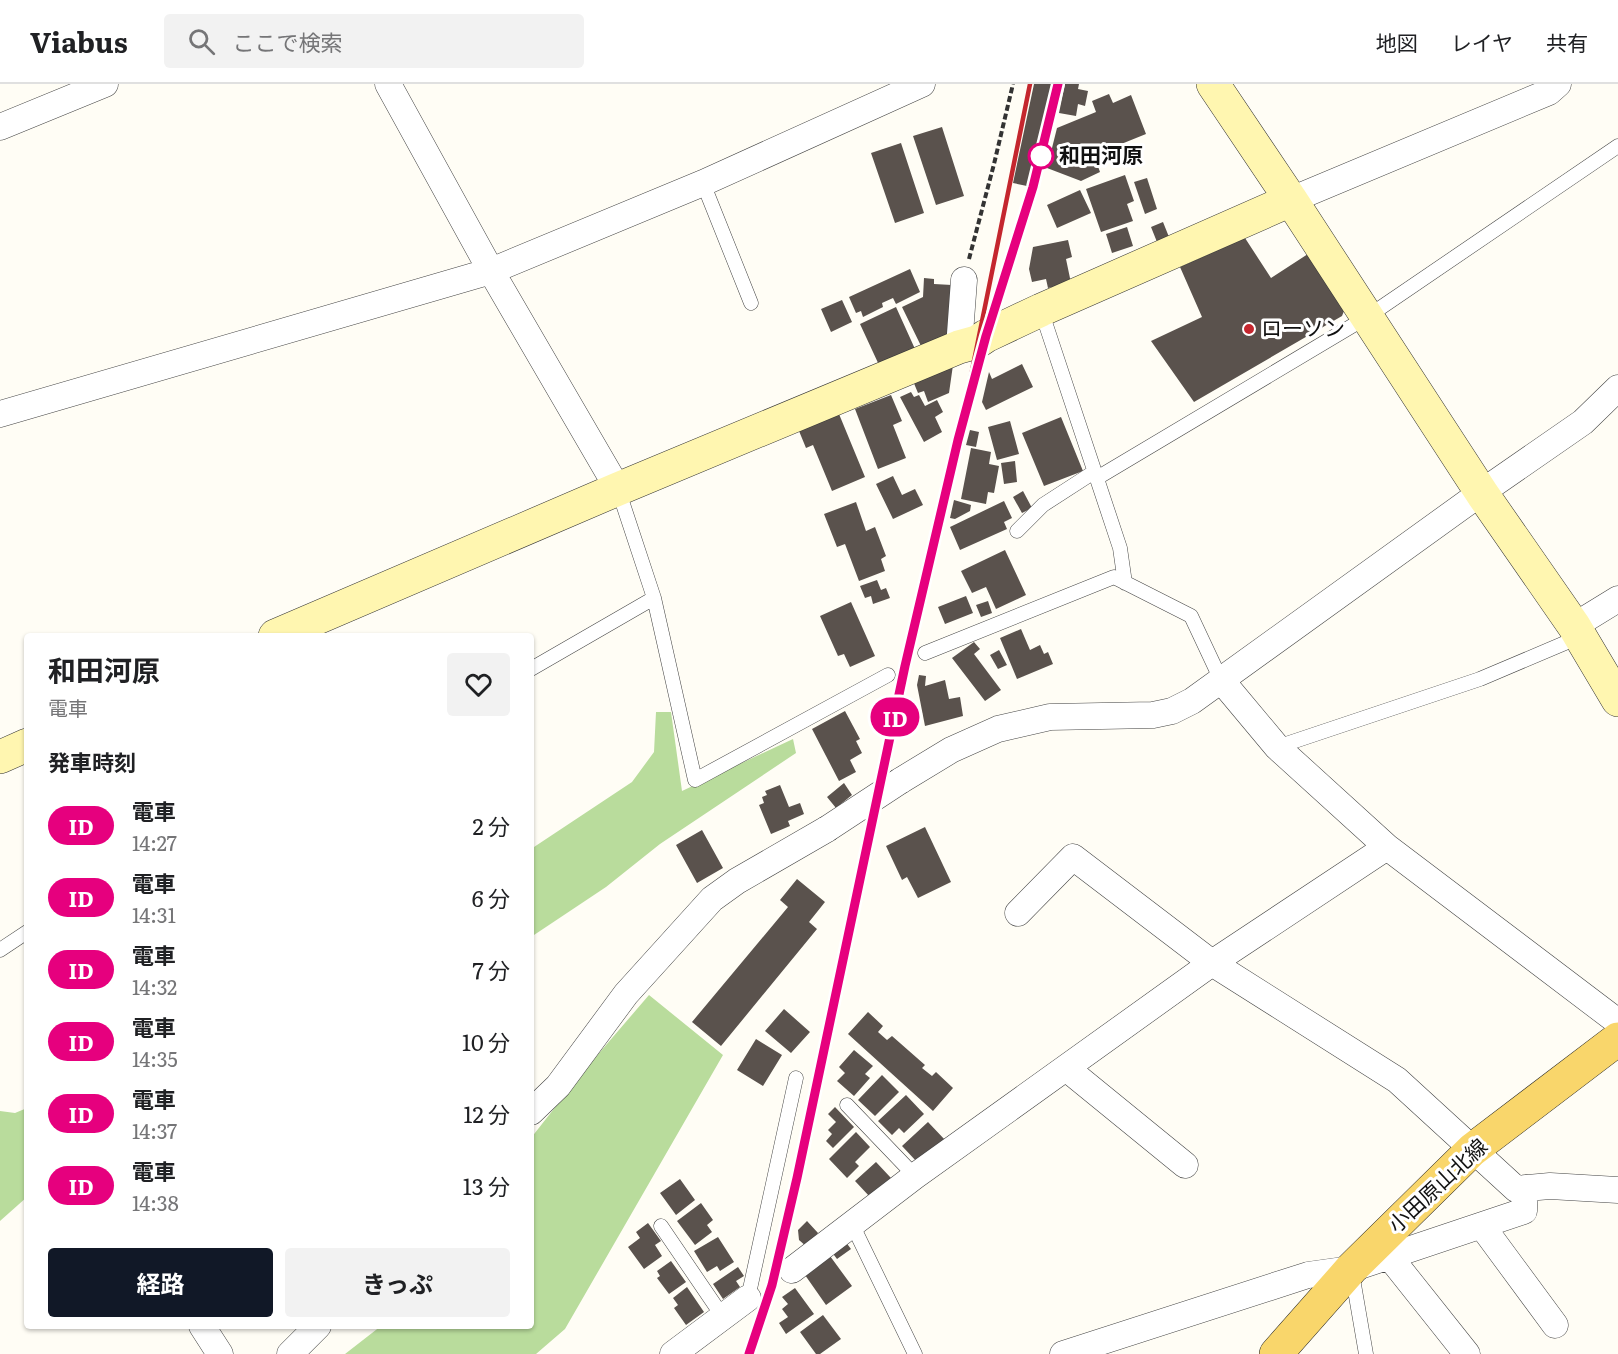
<!DOCTYPE html>
<html lang="ja">
<meta charset="utf-8">
<style>
body{margin:0;font-family:Literata,"Noto Sans JP",serif;background:#f2f2f2;color:#202124;height:100vh;display:flex;flex-direction:column;font-size:22px;white-space:nowrap}
*{box-sizing:border-box;margin:0}
p{font-size:20px;color:#757577}
.icon{flex:none;width:33px;height:33px;fill:none;stroke:currentColor;stroke-width:2;stroke-linecap:round;stroke-linejoin:round}
.map{position:relative;flex:1;overflow:hidden}
.side{position:absolute;left:24px;top:549px;width:510px;height:696px;display:flex;flex-direction:column;background:#fff;border-radius:6px;box-shadow:0 2px 4px #0004}
.side>*{flex:none}
.badge{padding:0 12px;border-radius:20px;font-size:21px;line-height:39px}
.map>.badge{position:absolute;translate:-50% -50%;box-shadow:0 0 0 3px #fff}
h2{padding:0 24px;font-size:22px;line-height:54px}
.round{display:grid;place-items:center;flex:none;width:63px;height:63px;border-radius:6px;background:#f2f2f2}
.headline{display:flex;align-items:center;justify-content:space-between;height:102px;padding:0 24px}
h1{font-size:28px;font-weight:700;line-height:45px}
.button{display:flex;gap:12px;margin-top:auto;padding:12px 24px}
.button a{flex:1;height:69px;border-radius:6px;background:#111827;color:#fff;font-size:24px;font-weight:700;line-height:69px;text-align:center}
.button a+a{background:#f2f2f2;color:#202124}
ul{padding:0;list-style:none}
li{display:flex;align-items:center;gap:18px;height:72px;padding:0 24px}
li div{flex:1}
li b{display:block;font-size:22px}
li em{font-style:normal}
li .badge{min-width:66px;font-weight:700;text-align:center}
header{display:flex;align-items:center;gap:36px;box-sizing:border-box;height:84px;padding:0 30px;background:#fff;border-bottom:2px solid #e0e0e0}
header strong{font-size:28px}
nav{display:flex;gap:33px;margin-inline-start:auto;font-size:21px}
.search{width:420px;height:54px;background:#f2f2f2;display:flex;align-items:center;gap:15px;box-sizing:border-box;padding:0 21px;border-radius:6px;color:#757577;font-size:22px}
.map>svg:first-child{display:block}
</style>
<header>
<strong>Viabus</strong>
<div class="search"><svg class="icon" aria-label="search" viewBox="0 0 24 24"><circle cx="10" cy="10" r="6"/><path d="M15 15l6 6"/></svg>ここで検索</div>
<nav><a>地図</a><a>レイヤ</a><a>共有</a></nav>
</header>
<div class="map">
<svg width="1618" height="1270" viewBox="0 0 1618 1270">
<rect width="100%" height="100%" fill="#fffdf5"/>
<path fill="#b9dc9c" d="M656,628h15l11,79 111,-52 3,14 -136,91 -54,43 -75,50v-88l101,-67 22,-30z
M649,911l74,60 -158,274 -29,25h-191l36,-28h150v-188l51,-65z
M27,1024v89l-27,24v-110l15,2z"/>
<path fill="#5a524d" d="M1034,0h18l-25,102 -14,-3z
M1065,0h14l-1,5 10,2 -3,15 -7,-2 -2,12 -17,-3z
M1109,10l4,9 18,-8 15,39 -52,21 6,17 -19,9 -34,-13 10,-40 39,-16 -4,-11z
M942,43l22,69 -28,9 -23,-69z
M901,59l23,70 -29,10 -24,-70z
M1125,91l9,26 -7,3 6,17 -32,11 -15,-43z
M1147,94l10,31 -12,5 -11,-32z
M1080,106l11,23 -34,15 -10,-23z
M1163,138l6,15 -12,5 -6,-15z
M1127,143l6,19 -21,7 -6,-19z
M1245,154l26,40 40,-26 35,54 -4,10 -148,86 -43,-61 51,-24 -22,-50z
M1068,156l4,17 -6,2 5,24 -23,5 -2,-9 -14,3 -3,-13 4,-22z
M910,185l10,23 -24,12 -3,-6 -11,5 1,4 -20,10 -2,-6 -5,2 -7,-16z
M924,194l10,1v5l18,1 -4,50 -26,13 -20,-41 21,-10z
M842,216l10,22 -21,10 -10,-23z
M896,223l19,42 -36,16 -19,-41z
M1022,280l11,23 -47,23 -4,-8 7,-30 3,7z
M953,281l-4,28 -21,9 -4,-11 -6,2 -5,-12z
M911,308l3,5 5,-2 6,11 12,-6 6,12 -8,5 7,15 -18,10 -24,-45z
M891,311l11,26 -9,4 13,33 -28,11 -23,-60z
M839,330l26,63 -33,14 -19,-46 -7,3 -7,-17z
M1061,333l22,54 -39,15 -22,-53z
M1010,337l9,33 -22,6 -9,-33z
M970,346l9,2 -3,15 -10,-2z
M971,364l20,4 -2,12 10,2 -5,27 -6,-1 -2,12 -25,-5z
M1015,377l2,21 -13,2 -3,-21z
M893,392l9,19 13,-6 8,16 -30,14 -17,-35z
M1023,407l9,17 -10,5 -9,-16z
M954,416l17,5 -1,6 -15,8 -5,-1z
M1004,417l8,17 -8,4 3,7 -47,21 -10,-23z
M856,418l10,29 9,-4 11,29 -5,3 4,12 -26,10 -14,-37 -8,3 -13,-33z
M1005,466l21,45 -30,14 -10,-22 -14,6 -11,-22z
M877,496l4,10 5,-2 4,10 -17,6 -2,-8 -6,2 -5,-12z
M966,512l7,17 -28,11 -7,-17z
M988,517l4,12 -11,4 -5,-12z
M851,518l24,54 -25,11 -6,-13 -6,2 -18,-40z
M1021,545l9,21 10,-5 4,9 4,-2 5,12 -36,15 -17,-41z
M974,558l6,7 -6,5 27,36 -16,11 -33,-43z
M999,566l8,15 -9,4 -8,-14z
M919,591l7,1 -1,10 20,-6 4,19 11,-2 3,19 -38,10 -8,-41z
M845,627l15,28 -4,2 6,12 -12,7 6,12 -17,9 -27,-52z
M844,699l8,12 -16,13 -9,-11z
M780,701l9,22 11,-4 4,11 -16,7 2,5 -19,8 -12,-29 5,-2 -2,-6 5,-2 -2,-4z
M925,743l26,55 -33,16 -11,-21 -5,3 -16,-34z
M702,746l21,38 -26,15 -21,-38z
M797,795l28,23 -16,20 8,7 -96,117 -29,-24 96,-115 -8,-7z
M784,925l26,23 -19,21 -26,-22z
M868,928l15,14 -5,6 9,8 5,-4 33,29 -3,3 10,8 4,-4 17,16 -20,23 -85,-77z
M756,955l26,16 -19,31 -26,-16z
M854,966l19,16 -8,8 5,4 -16,18 -17,-15 8,-8 -6,-6z
M882,991l17,17 -24,24 -17,-16z
M906,1011l18,19 -20,19 -5,-5 -7,7 -14,-14z
M835,1023l19,20 -21,21 -7,-7 6,-7 -4,-4 8,-8 -8,-8z
M928,1038l18,19 -10,9 -3,-3 -16,15 -15,-16z
M856,1048l14,15 -15,15 4,4 -12,12 -18,-19z
M876,1078l15,16 -21,19 -15,-16z
M680,1095l15,21 -19,15 -16,-22z
M701,1119l12,17 -6,5 5,7 -17,13 -18,-24z
M807,1137l11,12 -11,14 -8,-7 -1,-10z
M648,1139l13,18 -6,4 7,11 -18,13 -16,-22 12,-9 -4,-6z
M718,1153l16,25 -14,9 -3,-5 -10,6 -13,-21z
M845,1157l6,8 -14,10 -6,-8z
M830,1172l22,30 -26,19 -21,-30z
M671,1177l15,21 -17,12 -12,-16 3,-2 -3,-5z
M738,1183l6,9 -8,5 4,6 -17,12 -10,-15z
M687,1203l17,25 -18,13 -12,-17 4,-3 -5,-7z
M795,1204l19,26 -28,20 -7,-11 9,-6 -6,-8 6,-5 -6,-7z
M823,1231l18,24 -21,15h-4l-16,-22z"/>
<g fill="none" stroke-linecap="round" stroke-linejoin="round">
<g stroke="#444" stroke-width="15">
<path id="lane" d="M703,99l48,120
M1041,226l79,238 5,35
M1097,394l270,-161 251,-171
M618,405l36,109 41,182 193,-105
M1017,447l26,-26 51,-33
M925,569l189,-76 77,39 30,64
M531,585l123,-71
M1277,663l203,-68 99,-42
M0,866l27,-18
M847,1021l68,71
M852,1140l63,130
M661,1142l62,91
M1352,1189l14,81
M748,1214l48,-220"/>
</g>
<g stroke="#444" stroke-width="27">
<path id="street" d="M388,0l103,187 127,218
M0,43l105,-43
M1291,116l258,-108 9,-8
M959,263l5,-67
M0,330l491,-143 212,-88 219,-99
M1574,542l44,-27
M1221,596l56,67 110,100 231,175
M900,697l51,-31 47,-21 52,-12 103,-2 19,-4 20,-10 290,-209 101,-70 35,-34
M1018,829l55,-56 139,106 185,117 119,109 34,-3 68,4
M1066,984l119,97
M531,1028l27,-26 68,-92 86,-95 25,-18 90,-52
M1482,1142l73,99
M1389,1172l78,98
M792,1186l123,-94 297,-213 175,-116
M202,1242l18,28
M290,1270l28,-28
M673,1270l75,-56
M1063,1270l245,-79 43,-6 173,-58 1,-23"/>
</g>
<g stroke="#333" stroke-width="34">
<path id="secondary" d="M1213,0l78,116 192,295 91,131 44,74
M275,552l343,-147 341,-142 18,-5 9,-6 55,-26 250,-110
M0,673l27,-12"/>
</g>
<g stroke="#222" stroke-width="34">
<path id="primary" d="M1276,1270l75,-85 121,-119 146,-111"/>
</g>
<path stroke="#333" stroke-width="4" stroke-dasharray="6 3" stroke-linecap="butt" d="M969,175l25,-95 19,-80"/>
<use href="#lane" stroke="#fff" stroke-width="14"/>
<use href="#street" stroke="#fff" stroke-width="26"/>
<use href="#secondary" stroke="#fff6b0" stroke-width="33"/>
<use href="#primary" stroke="#f9d66b" stroke-width="33"/>
<path stroke="#c4262e" stroke-width="4.5" d="M985,257l48,-154 25,-103
M749,1270l23,-69 25,-107 108,-512 53,-226 72,-356"/>
<g stroke="#444" stroke-width="27" stroke-linecap="butt">
<path id="street-bridge" d="M827,745l73,-48"/>
</g>
<use href="#street-bridge" stroke="#fff" stroke-width="26"/>
</g>
<g fill="none" stroke-linecap="round" stroke-linejoin="round">
<g stroke="#fff" stroke-width="14">
<path id="line" d="M749,1270l23,-69 25,-107 108,-512 53,-226 28,-104 47,-149 25,-103"/>
</g>
<use href="#line" stroke="#e6007e" stroke-width="9"/>
</g>
<circle fill="#fff" stroke="#e6007e" stroke-width="3" cx="1041" cy="72" r="12"/>
<circle fill="#c4262e" stroke="#fff" stroke-width="2" cx="1249" cy="245" r="6"/>
<g text-anchor="middle" stroke-width="6" stroke-linejoin="round" paint-order="stroke">
<g font-size="21" font-weight="bold" fill="#111" stroke="#fff" text-anchor="start">
<text x="1059" y="79">和田河原</text>
</g>
<g font-size="21" fill="#111" stroke="#fff" text-anchor="start">
<text x="1261" y="252">ローソン</text>
</g>
<g font-size="21" fill="#111" stroke="#fff">
<text transform="translate(1438 1102) rotate(-43)" y="7">小田原山北線</text>
</g>
</g>
</svg>
<b class="badge" style="left:895px;top:633px;background:#e6007e;color:#fff">ID</b>
<section class="side">
<div class="headline"><div><h1>和田河原</h1><p>電車</p></div><a class="round"><svg class="icon" aria-label="heart" viewBox="0 0 24 24"><path d="M12 20l-8-8c-3-5 5-10 8-4 3-6 11-1 8 4z"/></svg></a></div>
<h2>発車時刻</h2>
<ul>
<li><span class="badge" style="background:#e6007e;color:#fff">ID</span><div><b>電車</b><p>14:27</p></div><em>2 分</em></li>
<li><span class="badge" style="background:#e6007e;color:#fff">ID</span><div><b>電車</b><p>14:31</p></div><em>6 分</em></li>
<li><span class="badge" style="background:#e6007e;color:#fff">ID</span><div><b>電車</b><p>14:32</p></div><em>7 分</em></li>
<li><span class="badge" style="background:#e6007e;color:#fff">ID</span><div><b>電車</b><p>14:35</p></div><em>10 分</em></li>
<li><span class="badge" style="background:#e6007e;color:#fff">ID</span><div><b>電車</b><p>14:37</p></div><em>12 分</em></li>
<li><span class="badge" style="background:#e6007e;color:#fff">ID</span><div><b>電車</b><p>14:38</p></div><em>13 分</em></li>
</ul>
<div class="button"><a>経路</a><a>きっぷ</a></div>
</section>
</div>
